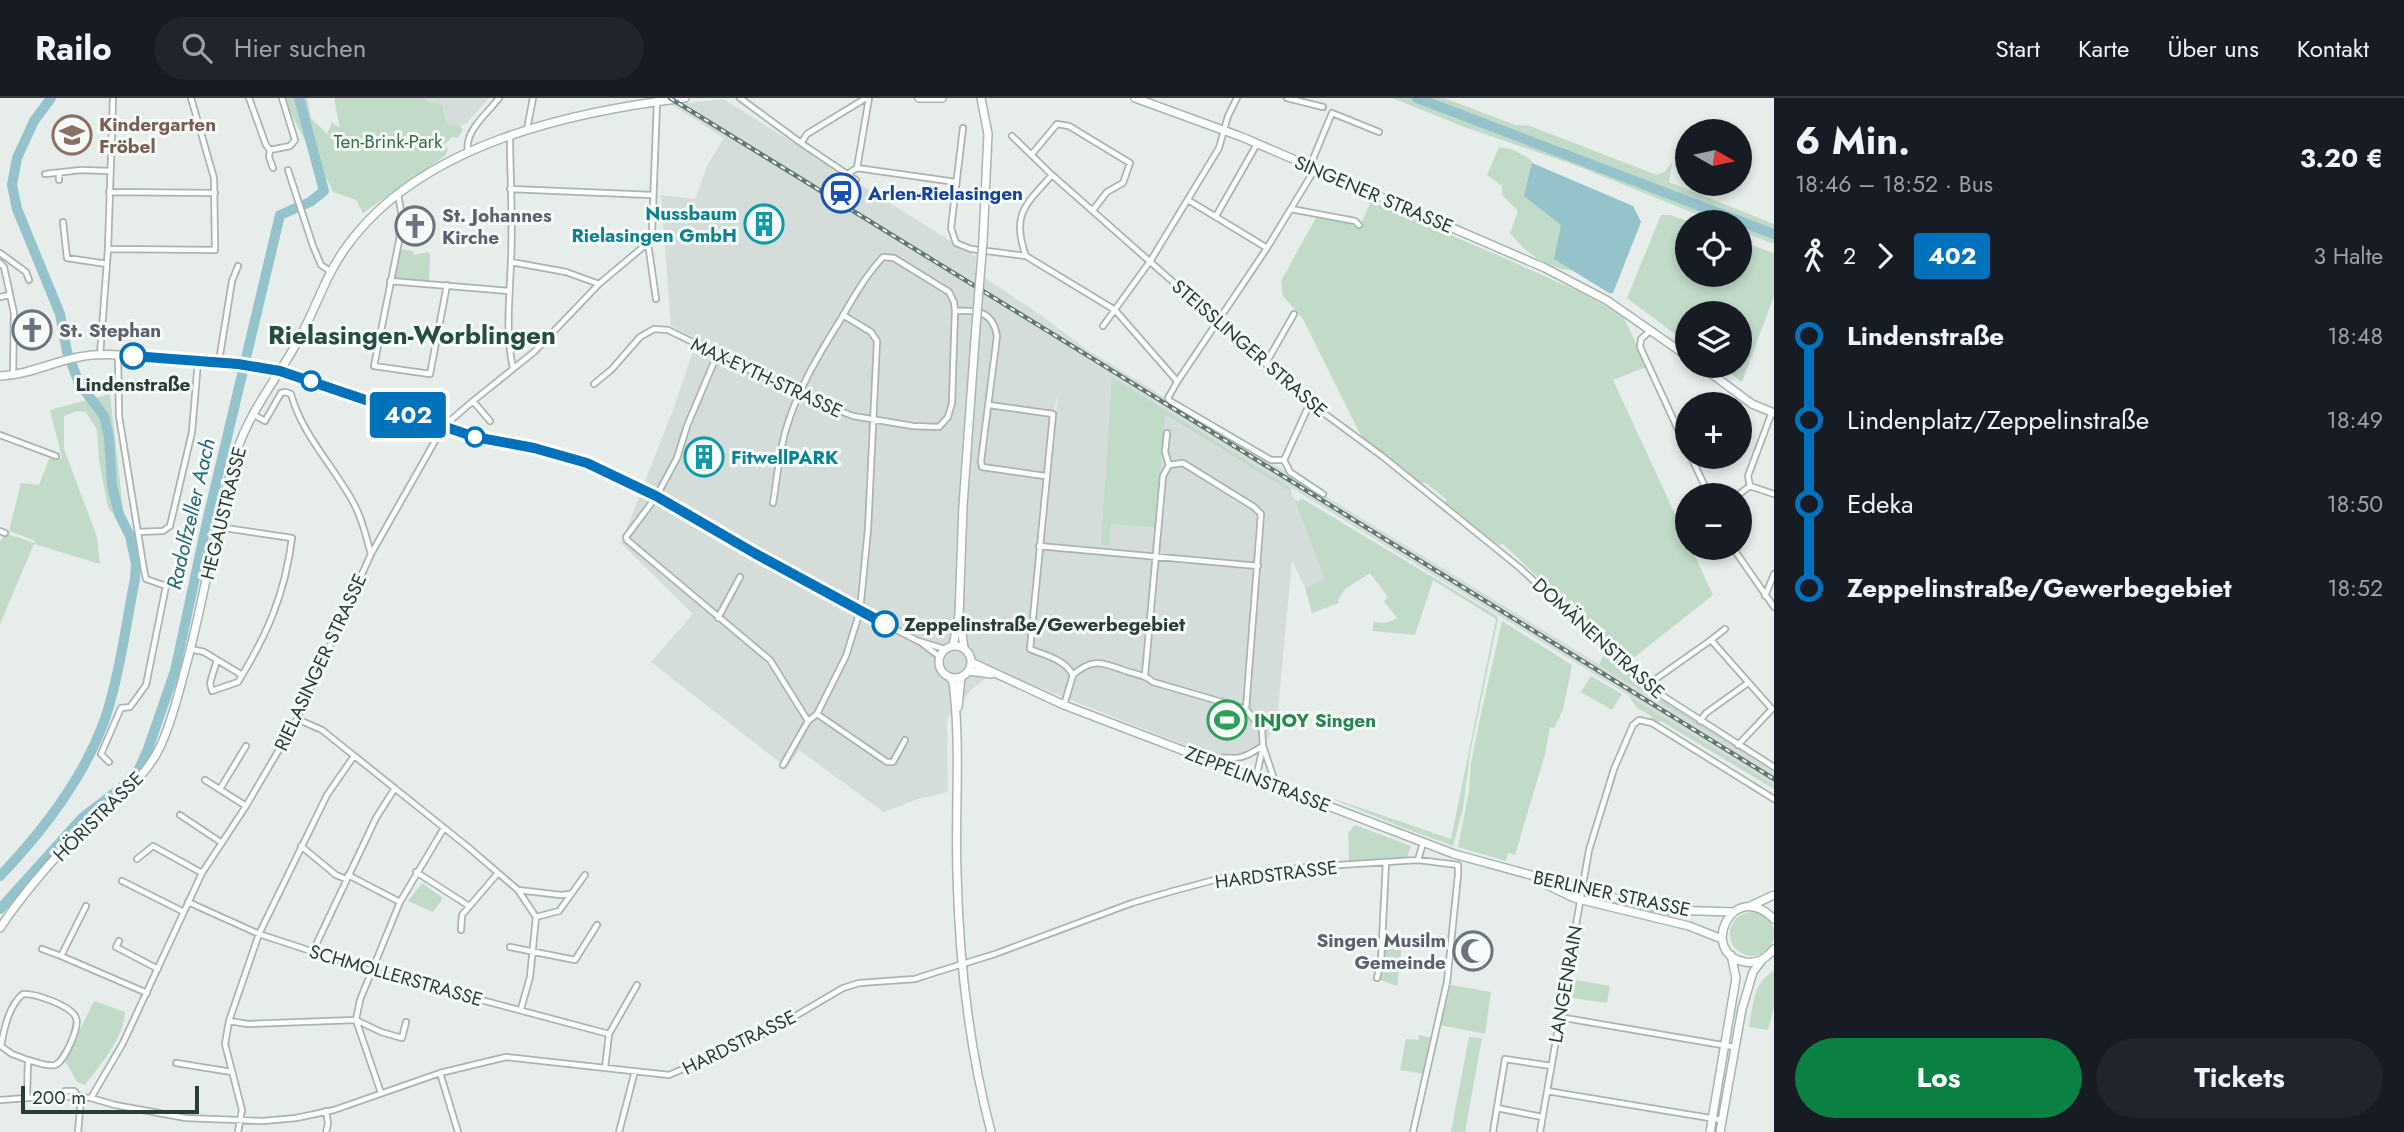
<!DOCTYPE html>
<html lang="de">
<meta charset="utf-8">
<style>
body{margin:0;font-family:Jost,sans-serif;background:#20242c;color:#f1f3f6;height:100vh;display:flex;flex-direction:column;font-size:26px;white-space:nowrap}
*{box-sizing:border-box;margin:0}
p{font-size:23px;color:#9ea1a6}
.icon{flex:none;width:38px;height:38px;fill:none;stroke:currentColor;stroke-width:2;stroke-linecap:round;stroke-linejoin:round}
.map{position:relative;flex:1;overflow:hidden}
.drawer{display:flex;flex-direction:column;background:#171b24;width:630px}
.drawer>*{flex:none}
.badge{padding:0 14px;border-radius:5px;font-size:24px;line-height:46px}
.needle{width:46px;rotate:99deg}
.controls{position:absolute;left:1675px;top:21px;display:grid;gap:14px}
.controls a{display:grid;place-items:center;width:77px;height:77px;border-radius:50%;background:#171b24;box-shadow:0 4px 10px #0003;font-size:35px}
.scale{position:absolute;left:21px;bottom:18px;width:178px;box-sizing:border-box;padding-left:7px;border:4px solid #273d37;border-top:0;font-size:19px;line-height:24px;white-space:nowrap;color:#273d37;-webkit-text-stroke:5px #f6faf8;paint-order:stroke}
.map>.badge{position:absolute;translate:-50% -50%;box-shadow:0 0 0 4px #fff}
.legs{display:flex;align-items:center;gap:10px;height:77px;padding:0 21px;font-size:23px}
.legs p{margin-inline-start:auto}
.overview{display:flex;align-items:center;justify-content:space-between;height:119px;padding:0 21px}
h1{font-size:38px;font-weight:700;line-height:52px}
.primary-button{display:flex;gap:14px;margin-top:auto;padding:14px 21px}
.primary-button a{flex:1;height:80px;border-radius:42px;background:#0b8043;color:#fff;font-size:28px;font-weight:700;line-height:80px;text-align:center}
.primary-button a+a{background:#20242c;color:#f1f3f6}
ul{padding:0 21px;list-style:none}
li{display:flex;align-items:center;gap:24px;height:84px;font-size:26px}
li i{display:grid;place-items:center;width:10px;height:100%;margin:0 9px;background:currentColor}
li i::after{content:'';width:18px;height:18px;margin:-9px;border:5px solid;border-radius:50%;background:#171b24}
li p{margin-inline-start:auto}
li:first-child i{background:linear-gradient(#0000 50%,currentColor 0)}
li:last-child i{background:linear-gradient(currentColor 50%,#0000 0)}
header{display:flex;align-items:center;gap:42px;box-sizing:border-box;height:98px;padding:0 35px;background:#171b24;border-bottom:2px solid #363941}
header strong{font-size:33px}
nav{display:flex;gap:38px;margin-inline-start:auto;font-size:24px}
.search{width:490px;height:63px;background:#20242c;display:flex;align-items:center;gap:18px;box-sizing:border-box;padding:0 24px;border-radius:38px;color:#9ea1a6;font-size:26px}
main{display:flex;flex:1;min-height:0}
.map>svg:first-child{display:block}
</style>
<header>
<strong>Railo</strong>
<div class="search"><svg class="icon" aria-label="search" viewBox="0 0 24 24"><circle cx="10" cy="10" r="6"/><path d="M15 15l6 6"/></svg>Hier suchen</div>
<nav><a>Start</a><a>Karte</a><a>Über uns</a><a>Kontakt</a></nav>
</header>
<main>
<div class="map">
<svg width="1774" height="1034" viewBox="0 0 1774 1034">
<rect width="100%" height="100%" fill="#e6edea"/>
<path fill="#d4ddd9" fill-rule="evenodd" d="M426,0h63l-22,25 -7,3 -13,-3 -3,-13 -15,-8z
M661,0h19l8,5 35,-4 253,158 -1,14 67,45 44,33 688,423v13l-661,-407 -2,146 45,2 8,-111 127,77 14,32 21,55 -21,9 -13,-28 -16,171 -6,4 -14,21 -19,3 -25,-3 -212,-84 -1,-4 -27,21 -25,30 1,73 -30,7 -34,13 -85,-62 -12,18 -136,-106 42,-48 -72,-71 52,-133 24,-71 -26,-13 -10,-131 34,4 13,-35 16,-26zM1058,295l-24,253 -3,3 22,-235z"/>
<path fill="#c1dbc8" d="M285,0h22l4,20 16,16 5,-12 8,6 -6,-30h92l3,4 13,3 5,18 13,3 3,3 -5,9 -6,-1 -8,8 4,4 -2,6 -83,58 -7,-13 -23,-8c-14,-33 -37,-61 -48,-94z
M1392,0h52l71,27 15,1 127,49 7,-3 8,-9 -3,19 105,42v20l-34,-13v-9h-24l-144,-58 -105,-36z
M1499,49l15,3 16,9 36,66 10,46c-28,-2 -50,-17 -66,-38l8,-22 -16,-16v-9l-15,-11z
M1371,103l131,56 78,35 36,20 7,5 7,13 16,37 -33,13 74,160v8h4l22,47 -82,65 -16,-10 -112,-106 -4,1 -54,-40 1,-6 -19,-15 -11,-4 -51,-39 -6,-9 -56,-113 -20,-23 -2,-15 37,-67 44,8z
M1661,117h9l20,7h-3v53h53v-34l34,12v43l-32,86 -21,-16h19v-53h-53v30l-60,-45z
M400,151l13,2 1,4 14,-3 2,3 -1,26 -36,-2z
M1112,279l178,110 1,5 -126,-77 -9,112 -45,-3 -2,21h-8z
M110,296l15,133 -17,-19 -9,-48 -2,-30 -11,-18 -9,-1 -13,5v33l33,88 3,27 -66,-20 -34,80v-82l5,-9 29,10 2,-2 -27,-10 12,-48 18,2 10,-26 13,-1 -12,-48z
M1296,401l2,4 1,-3 4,-1 194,117 1,3 -28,134 -7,55 -10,38 -54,-20 -79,-32 131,45 45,-220 -63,-39 -18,55 -42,-4v-9l13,1 11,-5 -13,-17 4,-4 -18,-24 -25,16 -7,11 1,3 -27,10 -7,-25 20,-9 -30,-78z
M1502,523l70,44 -9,45 -9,18 -4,-1 -5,27 -30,101 -7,-2 -2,8 -48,-14 11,-56 2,-28 10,-49z
M1604,556l53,43 117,75 -175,-107z
M1591,578l31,18 -10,16 -31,-18z
M1629,598l145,89v4l-113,-68 -4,2 -6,-3v-4l-15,-9z
M1355,727l56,21 -4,11 -58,4 -1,-28z
M422,785l21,15 -10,14 -25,-11z
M1730 836a22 22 0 1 1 44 0a22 22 0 1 1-44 0Z
M1383,847l19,1 -5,40 -17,-6z
M1774,873v36l-6,23 -19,-3c4,-21 4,-45 25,-56z
M1575,882l35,6 -3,17 -35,-5z
M1451,887l40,7 -6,42 -45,-9z
M94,903l31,11c-1,26 -25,53 -40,73l-8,-3 -12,-21z
M1419,937l13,3 -8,36 -24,-4 6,-31 12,1z
M1469,939l13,1 -17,94h-14z"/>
<path fill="#94c3cb" d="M1532,65l101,43 8,16 -28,71h-4l-55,-34 7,-34 -37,-29z"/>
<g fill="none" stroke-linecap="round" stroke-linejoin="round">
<path stroke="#94c3cb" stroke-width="10" d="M1417,0l357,136
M0,778c44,-46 85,-99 106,-160 14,-44 20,-92 29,-137l1,-15 -6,-28 -11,-22 -7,-28 -3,-49 -5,-21 -25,-33 -12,-31 -7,-38 -43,-105 -5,-24 5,-27 17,-37 17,-23
M0,811l82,-91 39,-30 18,-19 9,-20 27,-78 31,-145 74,-311 30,-13 14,-11 -25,-93"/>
<g stroke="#a9b5b1" stroke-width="8">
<path id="street" d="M249,0l17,47 4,5 -1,7 4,11
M740,0l61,45 55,37
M1287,0l36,9
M112,30l88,1
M963,30l-12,100 5,15 15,6 55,7 89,54 62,71
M527,31l6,-31
M510,37c0,42 3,83 1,125 -1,35 -6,73 2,108
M1012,38l40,39 258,228 72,53 138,112 129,119 125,80
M801,45l6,-9 59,-36
M270,52l20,-4 5,-6 -13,-42
M468,54c-4,-21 19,-38 31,-54
M1032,56l25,-30 12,2 61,37 -7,20 -16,9 -14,18
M1310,68l22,-53 47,19
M857,70l12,-70
M288,72l25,76 8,19 9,6
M59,75v7
M849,75l8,-5 99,14
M45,76l36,-4 29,1
M510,91l142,6
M109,94l106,1
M398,97l4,21 -3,25 -25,125 56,8 17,-89
M1188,102l79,48
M1291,111l64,12 4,4
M1216,118l41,-72
M512,122h32
M63,124l4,36 40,6
M648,145l8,56
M108,151l107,1 -1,-72 -23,-80
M0,155l26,19 3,8
M1026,158c-15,-41 -1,-51 26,-81
M511,164l55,10 33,12
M0,165l4,4 10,46 -1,62
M390,183l119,10
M0,199l9,-2
M955,213c22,-1 38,0 42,25l-16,125 1,6 63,9
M1103,228l48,-66 68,-112 9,-32 9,-18
M1650,233l-9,8 -1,8 47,102
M100,257l8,-106 5,-151
M717,257l-30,71 -10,32 -21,39 -30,40 1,3 143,120 38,61
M219,263l13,-80 6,-15
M1266,265l28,-49
M281,273l194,66 59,11 53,15 69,34 204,114 58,30 27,8
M594,286l18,-15 28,-32 14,-8 14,1 141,69 44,17 60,10 26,1 9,-10 4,-14 3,-92 -1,-9 -5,-10 -55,-34 -11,-1c-17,18 -30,41 -42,62 -22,35 -43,70 -55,110 -7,24 -9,50 -13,74
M473,303l17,20
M1310,305l-26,57h-13l-101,-59 -2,-3 9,-16 90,-134 48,-79
M989,307l64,9 -23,235c17,7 34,10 43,26l-9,30
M254,317l11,6 16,-28 4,-1 6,2c11,41 42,71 62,108 9,15 13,35 18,52
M0,337l56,21
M1691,359l18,38
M1284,362l6,12 33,22
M1169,367l14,-2 71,44 7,7 -15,195
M1750,388l24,8
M1738,397l12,-9 -2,-10 24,-64
M0,433l5,2
M138,434l25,-1 7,-5 22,-94 6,-71
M1039,448l219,20
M1733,450l41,59
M1765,498l9,-22
M718,520l22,-41
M1711,542l14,-11
M919,543l21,16
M191,551l13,3 38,23
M217,562l-7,23 2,8 26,-9c29,-47 47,-88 54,-144l-74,-11
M1073,577c20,-18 30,-12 53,-4 11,4 18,3 27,11l93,27 16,21 1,16 13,39
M1145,577l18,-199 6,-11 -4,-13 2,-19
M1649,589l4,-6 58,-41 61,69 -34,36
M817,616l70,48h6l12,-22
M297,621l25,11 146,117 50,43 18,27 -6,60 -9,32
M1700,623l6,-8 42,-30
M1211,661c10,-2 15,-1 24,-1 10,0 19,-7 28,-12
M109,664l-8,-8 20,-46 9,-1 16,-22 20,-99 -20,-7 -2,-9 -25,-154 -1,-60
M783,667l25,-44 9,-7 29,-58 14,-45 8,-82 9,-188 -6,-9 -28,-17
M1256,680l7,-31
M205,682l41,26
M220,691l26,-43
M180,717l42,28
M301,748l35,29 10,4
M137,761l16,-13 49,27
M1418,762l5,-17
M416,774l53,34
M348,777l52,27
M122,783l62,31
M518,792l43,5 9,-1
M188,804l71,32 113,37 237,63 -4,34
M86,808l-25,50 86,37
M536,819l23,-6 26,-36
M461,832l1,-15 36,-42
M119,843l-3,6 42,22
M510,849l65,13 22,-35
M42,851l19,7
M313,853l63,-133 19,-30
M1377,880l4,-16 5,-100
M1559,919l175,30
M229,923l19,3 108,-4 25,12 21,6 4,-16
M609,936l28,-49
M176,965l56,9
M440,975l18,59
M1547,993l175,29
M381,995l-25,-73 4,-20 40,-98 44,-74
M55,998l10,-5h9l6,6
M27,999l1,-37 -16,-6 -11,-8c3,-17 8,-41 22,-52 12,-1 49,12 53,24 4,9 -12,44 -21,47 -8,2 -19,-3 -27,-5
M91,1000l32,-55 79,-170 44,-67 51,-87 74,-165 72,-127 30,-26 61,-49 65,-68 44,-37 5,-5 4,-10 5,-130
M0,1002l55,-4 36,2 24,7 71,13 77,3 33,-3 38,-8 106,-37 66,-16 163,18 99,-43 75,-44 16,-5 56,-4 12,-4 68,-21 137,-51 41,-12 45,-12 89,-12 111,-7 40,5v10l-11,107 -34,150
M1497,1010l45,9
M78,1034l3,-34
M238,1034l4,-22 -17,-66 4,-23 30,-87 68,-139 27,-39
M326,1034l2,-9 -2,-12
M619,1034l16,-61
M1493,1034l12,-73 46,7
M1540,1034l49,-282 25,-81 19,-44 6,-5 13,3 122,76"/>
</g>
<g stroke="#a5b7b1" stroke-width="10">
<path id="secondary" d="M919,0h23
M981,0l7,36 -5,107
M1135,0l107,39 303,131 63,33 79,55
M1701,268l51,38 22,9
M0,278c28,-1 52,-14 79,-19 26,-5 55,-1 82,1 39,3 80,4 119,13
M960,521l4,29
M939 564a16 16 0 1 1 32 0a16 16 0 1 1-32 0Z
M953,548l6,-31 4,-109 13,-180
M971,564l93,43 390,149 168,46 47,10 64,2
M969,573l22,3
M950,580l3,3c8,63 2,128 4,192 2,87 12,175 34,259
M958,609l3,-30
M1537,782l37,18 115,28 33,13
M1750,808l24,-11
M1774,821c-42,-42 -76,35 -29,43 12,2 22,-4 29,-13
M0,830c25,-38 55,-71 86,-103 29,-30 56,-40 75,-80 10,-23 17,-48 23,-72 21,-73 30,-150 53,-222 13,-41 42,-75 62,-112 17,-31 27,-65 48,-93 73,-101 221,-134 338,-148
M1710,1034l26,-154 -5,-23
M1720,1034l22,-123 11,-37 9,-12"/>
</g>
<use href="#street" stroke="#fff" stroke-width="4.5"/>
<use href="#secondary" stroke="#fff" stroke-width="7"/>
<g stroke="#617872" stroke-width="4.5">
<path id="rail" d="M670,0l1104,681"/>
</g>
<use href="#rail" stroke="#f6faf8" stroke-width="2" stroke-dasharray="5" stroke-linecap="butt"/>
<g stroke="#a5b7b1" stroke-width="10" stroke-linecap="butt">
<path id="secondary-bridge" d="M976,228l7,-85"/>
</g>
<use href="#secondary-bridge" stroke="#fff" stroke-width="7"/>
</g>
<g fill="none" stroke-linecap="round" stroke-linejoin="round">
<g stroke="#fff" stroke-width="16">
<path id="line-1" d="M133,258l105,8 42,7 195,66 59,11 53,15 69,33 100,58 129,70"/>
</g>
<use href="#line-1" stroke="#0072bc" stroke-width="10"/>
</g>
<defs>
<g id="school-ring" transform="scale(2.0125)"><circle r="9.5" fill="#f6faf8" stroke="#8d6e63" stroke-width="1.5"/><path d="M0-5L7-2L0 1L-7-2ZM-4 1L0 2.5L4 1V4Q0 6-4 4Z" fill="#8d6e63"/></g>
<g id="station-ring" transform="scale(2.0125)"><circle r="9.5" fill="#f6faf8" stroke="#1a4fb4" stroke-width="1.5"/><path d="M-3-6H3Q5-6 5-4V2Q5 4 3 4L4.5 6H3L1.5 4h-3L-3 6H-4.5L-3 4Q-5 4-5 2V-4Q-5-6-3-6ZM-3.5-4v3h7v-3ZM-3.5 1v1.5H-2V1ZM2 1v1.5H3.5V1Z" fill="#1a4fb4"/></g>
<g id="building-ring" transform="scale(2.0125)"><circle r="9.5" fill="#f6faf8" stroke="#0f9aa8" stroke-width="1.5"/><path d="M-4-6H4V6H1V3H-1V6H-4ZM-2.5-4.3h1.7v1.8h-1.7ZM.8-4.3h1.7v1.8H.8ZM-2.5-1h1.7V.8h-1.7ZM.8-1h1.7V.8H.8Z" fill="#0f9aa8"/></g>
<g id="church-ring" transform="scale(2.0125)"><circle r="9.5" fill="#f6faf8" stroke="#6b7280" stroke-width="1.5"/><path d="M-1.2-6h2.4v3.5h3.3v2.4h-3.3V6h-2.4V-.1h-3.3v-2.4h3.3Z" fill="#6b7280"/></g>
<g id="stadium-ring" transform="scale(2.0125)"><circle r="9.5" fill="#f6faf8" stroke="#2e9e5b" stroke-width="1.5"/><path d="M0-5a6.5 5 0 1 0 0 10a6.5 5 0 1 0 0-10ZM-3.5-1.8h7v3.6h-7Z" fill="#2e9e5b"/></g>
<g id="mosque-ring" transform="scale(2.0125)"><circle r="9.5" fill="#f6faf8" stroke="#6b7280" stroke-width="1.5"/><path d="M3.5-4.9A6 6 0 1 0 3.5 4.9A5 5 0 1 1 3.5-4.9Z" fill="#6b7280"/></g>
</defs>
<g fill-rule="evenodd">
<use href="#school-ring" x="72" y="37"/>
<use href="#station-ring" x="841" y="95"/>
<use href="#building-ring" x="764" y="126"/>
<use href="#church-ring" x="415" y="128"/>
<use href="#church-ring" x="32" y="232"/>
<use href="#building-ring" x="704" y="359"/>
<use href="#stadium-ring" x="1227" y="622"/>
<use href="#mosque-ring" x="1473" y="853"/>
</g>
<g fill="#fff" stroke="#0072bc" stroke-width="3.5">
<circle cx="133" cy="258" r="12"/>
<circle cx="311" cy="283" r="9"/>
<circle cx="475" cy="339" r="9"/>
<circle cx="885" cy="526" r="12"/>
</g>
<g text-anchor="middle" stroke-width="6" stroke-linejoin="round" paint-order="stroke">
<g font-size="19" font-weight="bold" fill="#785e54" stroke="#f6faf8" text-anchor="start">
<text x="99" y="33">Kindergarten<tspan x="99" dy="22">Fröbel</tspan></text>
</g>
<g font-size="19" fill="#356f4b" stroke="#f6faf8">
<text x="388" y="50">Ten-Brink-Park</text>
</g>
<g font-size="19" font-weight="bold" fill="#164399" stroke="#f6faf8" text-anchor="start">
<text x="868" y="102">Arlen-Rielasingen</text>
</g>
<g font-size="19" fill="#273d37" stroke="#f6faf8">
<text transform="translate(1374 96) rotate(23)" y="7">SINGENER STRASSE</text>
<text transform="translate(1250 250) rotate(41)" y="7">STEISSLINGER STRASSE</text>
<text transform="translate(767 279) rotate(25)" y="7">MAX-EYTH-STRASSE</text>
<text transform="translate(223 415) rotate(-76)" y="7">HEGAUSTRASSE</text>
<text transform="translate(1599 540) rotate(42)" y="7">DOMÄNENSTRASSE</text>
<text transform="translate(320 564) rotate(-65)" y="7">RIELASINGER STRASSE</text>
<text transform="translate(1258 681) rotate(21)" y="7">ZEPPELINSTRASSE</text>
<text transform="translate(98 718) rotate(-45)" y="7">HÖRISTRASSE</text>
<text transform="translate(1276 776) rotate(-7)" y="7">HARDSTRASSE</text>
<text transform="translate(1612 795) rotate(12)" y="7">BERLINER STRASSE</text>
<text transform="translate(396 877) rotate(16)" y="7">SCHMOLLERSTRASSE</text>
<text transform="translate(1565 886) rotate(-80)" y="7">LANGENRAIN</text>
<text transform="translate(739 944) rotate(-26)" y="7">HARDSTRASSE</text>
</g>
<g font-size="19" font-weight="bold" fill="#0d838f" stroke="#f6faf8" text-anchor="end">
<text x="737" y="122">Nussbaum<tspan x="737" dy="22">Rielasingen GmbH</tspan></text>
<text x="731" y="366" text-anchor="start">FitwellPARK</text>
</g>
<g font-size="19" font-weight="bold" fill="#5b616d" stroke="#f6faf8" text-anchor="start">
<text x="442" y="124">St. Johannes<tspan x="442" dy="22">Kirche</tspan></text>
<text x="59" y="239">St. Stephan</text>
<text x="1446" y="849" text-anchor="end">Singen Musilm<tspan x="1446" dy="22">Gemeinde</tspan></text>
</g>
<g font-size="19" font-weight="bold" fill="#273d37" stroke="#f6faf8">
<text x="133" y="293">Lindenstraße</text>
<text x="904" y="533" text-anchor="start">Zeppelinstraße/Gewerbegebiet</text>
</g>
<g font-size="19" font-weight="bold" fill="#27864d" stroke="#f6faf8" text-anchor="start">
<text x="1254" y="629">INJOY Singen</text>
</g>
<g font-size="21" font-style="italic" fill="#276773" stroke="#f6faf8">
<text transform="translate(191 416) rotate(-77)" y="7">Radolfzeller Aach</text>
</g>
<g font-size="26" font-weight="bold" fill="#244d43" stroke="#f6faf8">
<text x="412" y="246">Rielasingen-Worblingen</text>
</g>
</g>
</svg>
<div class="controls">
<a><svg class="needle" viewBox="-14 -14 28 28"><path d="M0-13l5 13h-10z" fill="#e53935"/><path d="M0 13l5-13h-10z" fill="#9ea1a6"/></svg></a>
<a><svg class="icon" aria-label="locate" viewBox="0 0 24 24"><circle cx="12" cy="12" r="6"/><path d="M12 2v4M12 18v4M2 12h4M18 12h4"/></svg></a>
<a><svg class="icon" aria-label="layers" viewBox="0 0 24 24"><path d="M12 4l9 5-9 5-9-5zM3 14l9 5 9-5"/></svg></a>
<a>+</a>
<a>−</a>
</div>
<div class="scale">200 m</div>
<b class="badge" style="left:408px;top:317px;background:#0072bc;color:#fff">402</b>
</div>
<section class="drawer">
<div class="overview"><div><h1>6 Min.</h1><p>18:46 – 18:52 · Bus</p></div><b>3.20 €</b></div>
<div class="legs"><svg class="icon" aria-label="walk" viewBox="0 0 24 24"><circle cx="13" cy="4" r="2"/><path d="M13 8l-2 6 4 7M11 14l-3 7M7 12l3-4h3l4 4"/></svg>2<svg class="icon" aria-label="forward" viewBox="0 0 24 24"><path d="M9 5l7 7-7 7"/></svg><b class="badge" style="background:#0072bc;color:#fff">402</b><p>3 Halte</p></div>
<ul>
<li><i style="color:#0072bc"></i><b>Lindenstraße</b><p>18:48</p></li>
<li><i style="color:#0072bc"></i><span>Lindenplatz/Zeppelinstraße</span><p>18:49</p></li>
<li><i style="color:#0072bc"></i><span>Edeka</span><p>18:50</p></li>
<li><i style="color:#0072bc"></i><b>Zeppelinstraße/Gewerbegebiet</b><p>18:52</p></li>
</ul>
<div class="primary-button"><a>Los</a><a>Tickets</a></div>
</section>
</main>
